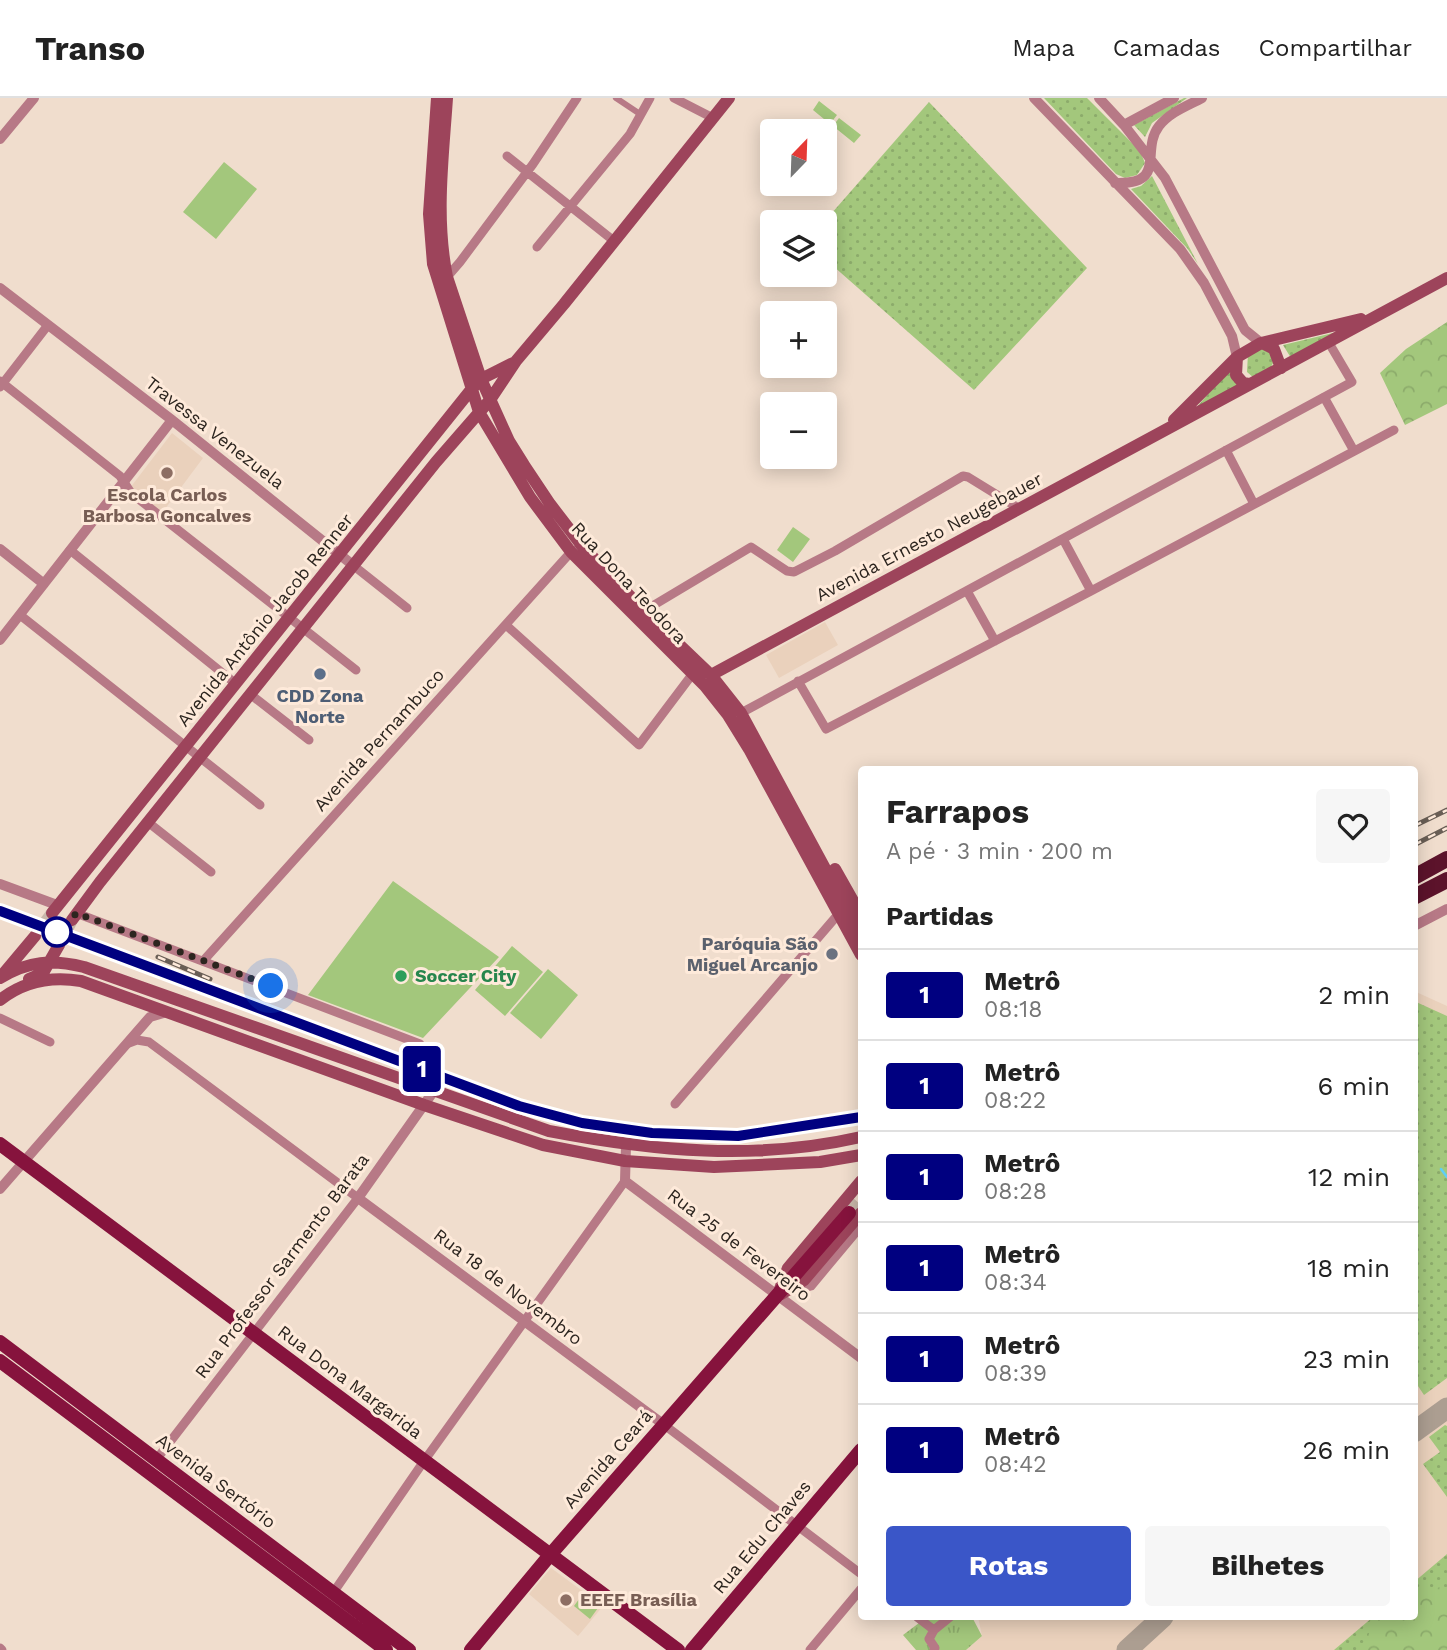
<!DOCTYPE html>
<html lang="pt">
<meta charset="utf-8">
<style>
body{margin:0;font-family:"Work Sans",sans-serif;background:#f6f6f6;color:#222;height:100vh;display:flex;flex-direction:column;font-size:26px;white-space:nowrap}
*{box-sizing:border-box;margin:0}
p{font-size:23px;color:#767676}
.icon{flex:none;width:38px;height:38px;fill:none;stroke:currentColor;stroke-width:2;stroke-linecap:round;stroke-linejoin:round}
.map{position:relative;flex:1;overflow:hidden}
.details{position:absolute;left:858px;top:668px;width:560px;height:854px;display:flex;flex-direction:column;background:#fff;border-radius:7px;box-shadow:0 4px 18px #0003}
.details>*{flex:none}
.badge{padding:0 14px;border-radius:5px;font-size:24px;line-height:46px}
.needle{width:46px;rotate:23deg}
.tools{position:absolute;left:760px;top:21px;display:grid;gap:14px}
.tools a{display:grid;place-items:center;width:77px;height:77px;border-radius:7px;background:#fff;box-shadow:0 4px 18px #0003;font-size:35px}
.you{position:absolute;width:35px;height:35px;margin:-18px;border:5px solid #fff;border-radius:50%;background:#1a73e8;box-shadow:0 0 0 10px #1a73e833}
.map>.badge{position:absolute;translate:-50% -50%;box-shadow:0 0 0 4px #fff}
h2{padding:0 28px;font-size:26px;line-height:63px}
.round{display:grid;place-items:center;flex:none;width:74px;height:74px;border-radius:7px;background:#f6f6f6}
.overview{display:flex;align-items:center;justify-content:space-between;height:119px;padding:0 28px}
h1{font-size:33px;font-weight:700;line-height:52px}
.action{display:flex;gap:14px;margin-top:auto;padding:14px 28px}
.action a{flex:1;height:80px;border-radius:7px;background:#3a56c8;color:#fff;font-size:28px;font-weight:700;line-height:80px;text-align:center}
.action a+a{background:#f6f6f6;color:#222}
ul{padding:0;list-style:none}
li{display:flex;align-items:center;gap:21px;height:91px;padding:0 28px;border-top:2px solid #e0e0e0}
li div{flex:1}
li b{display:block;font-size:26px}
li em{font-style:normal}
li .badge{min-width:77px;font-weight:700;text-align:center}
header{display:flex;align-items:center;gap:42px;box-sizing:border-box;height:98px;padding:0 35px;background:#fff;border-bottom:2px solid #e0e0e0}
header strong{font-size:33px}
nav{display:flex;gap:38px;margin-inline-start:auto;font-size:24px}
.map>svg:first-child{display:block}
</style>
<header>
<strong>Transo</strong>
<nav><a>Mapa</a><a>Camadas</a><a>Compartilhar</a></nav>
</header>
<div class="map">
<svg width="1447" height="1552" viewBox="0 0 1447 1552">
<defs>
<pattern id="grass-dots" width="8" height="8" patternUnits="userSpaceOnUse" patternTransform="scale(1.75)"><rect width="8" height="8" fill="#a3c77c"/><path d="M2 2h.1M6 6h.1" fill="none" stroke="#8cab6b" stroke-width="1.8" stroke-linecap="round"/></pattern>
<pattern id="forest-crowns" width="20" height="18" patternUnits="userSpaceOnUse" patternTransform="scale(1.75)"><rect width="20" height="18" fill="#a3c77c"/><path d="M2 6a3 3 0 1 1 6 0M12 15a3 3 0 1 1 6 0" fill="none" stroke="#8cab6b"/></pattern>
<pattern id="park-tufts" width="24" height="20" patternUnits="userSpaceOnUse" patternTransform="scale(1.75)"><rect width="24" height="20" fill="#a3c77c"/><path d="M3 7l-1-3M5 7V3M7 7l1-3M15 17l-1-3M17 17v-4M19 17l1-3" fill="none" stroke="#8cab6b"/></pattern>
</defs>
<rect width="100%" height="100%" fill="#f0ddcd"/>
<path fill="#ead1bc" d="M172,335l31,25 -41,55 -32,-25z
M825,524l13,23 -59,33 -13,-23z
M1414,893l33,15v644h-481l16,-14 -4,-19h436z
M551,1470l52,38 -25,30 -49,-42z"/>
<path fill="url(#grass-dots)" d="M1044,0h43l53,53 5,12 -8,12 -12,3 -9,-4z
M1184,0h3l-35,25 -7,14 -11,-12z
M929,4l158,166 -113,122 -150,-132v-36z
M1152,78l46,88 -11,-16 -56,-59 10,-3z
M1337,234l-46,26 -8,-13z
M1260,249l10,4 3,12 -4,8 -15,7 -7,-6 1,-19z
M1232,269l8,20 -45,22z
M1414,903l33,15v362l-23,17 -10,-15z
M1445,1327l2,1v71l-24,-33 17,-12 -11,-15z
M1447,1456v96h-113l39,-33h41v-35z"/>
<path fill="url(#forest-crowns)" d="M1447,224v82l-42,21 -25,-52 26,-24z
M1447,1489v63h-83l7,-23 10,-10h33v-28z"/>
<path fill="url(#park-tufts)" d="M819,3l18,14 -7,9 -17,-14z
M927,1519h45l10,19 -16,14h-50l-13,-15z"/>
<path fill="#a3c77c" d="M839,20l22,17 -7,8 -21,-17z
M224,64l33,27 -41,50 -33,-27z
M793,429l17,12 -17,23 -16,-12z
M393,783l106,76 -76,81 -115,-43z
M512,848l31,26 -38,44 -30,-26z
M548,871l30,26 -37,44 -31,-26z
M582,1497l16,13 -8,11 -16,-13z"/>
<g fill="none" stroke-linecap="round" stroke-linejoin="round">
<path stroke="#5fcef7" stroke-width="2.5" d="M1441,1071l6,8"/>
<path stroke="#ac9e91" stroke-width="21" d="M1414,1334l33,-24
M1127,1552l36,-33"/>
<path stroke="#c9b8aa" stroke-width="12" stroke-dasharray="12 6" stroke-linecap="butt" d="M35,838l17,-23
M59,847l13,-25"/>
<path stroke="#c9b8aa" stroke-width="14" stroke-dasharray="14 7" stroke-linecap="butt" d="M849,1115l12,-14"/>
<path stroke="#b77986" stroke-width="6" d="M616,0l24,16"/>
<path stroke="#b77986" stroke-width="9" d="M674,0l39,20
M507,58l107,85
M537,149l93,-113 20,-36
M447,179l13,-15 73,-98 44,-66
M0,283l120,95 11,17 225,177
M0,289l48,-62
M1324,299l30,54
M1226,352l28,54
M1063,441l28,52
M70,452l166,134
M354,468l53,42
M967,493l28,50
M644,513l107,-64 36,24 7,1 41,-21 128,-75 5,1 52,32
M20,517l240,190
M506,527l133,120 55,-73
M798,583l28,48 265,-138 303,-161
M250,596l59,46
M741,615l611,-331 -23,-39
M149,725l62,49
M76,815l344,131
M204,862l367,-408 5,-2
M0,920l50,24
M129,945l8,-3 12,2 209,156 -202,262
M675,1006l160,-186
M793,1193l18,-5 50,-60
M663,1326l198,150
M333,1495l91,-132 201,-280
M917,1519l17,13
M0,1550l2,2
M810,1552l51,-61
M934,1552l1,-2 -6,-9 5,-9 16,-13"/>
<path stroke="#b77986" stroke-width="10" d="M1034,0l146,151 24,34 28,53 5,21
M1099,0l25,27 41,53 80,152 16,13
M1124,27l50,-27
M0,41l34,-41
M1115,85c53,2 25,-32 44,-57 11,-14 28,-20 43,-28
M0,190l172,132 182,146
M0,451l44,35
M0,542l172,-220
M0,786l57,21
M1414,828l33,-17
M433,994l-75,106 305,226
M626,1048l-1,35 236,177
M0,1091l150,-172 17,-5"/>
<path stroke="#9d445b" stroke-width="12" d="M437,0l-8,116 4,50 46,148 51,85 41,55 134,134 23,29 21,34 112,206
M447,0c-4,60 -12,119 0,179l34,102 28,62 15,24 26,39 33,43 61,64 67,64 30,38 120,222
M1262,245l12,6 7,19
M1237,259l-1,18 7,8 6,1
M1174,322l63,-63 24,-14 100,-24
M711,577l736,-397
M835,771l26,46
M52,815l418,-522 11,-12 32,-16
M72,822l28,-38 336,-420 54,-62 26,-39 48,-57 165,-206
M4,875l31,-37
M0,880c29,-17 51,-19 84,-11l465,164c105,20 206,30 312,6
M29,881l14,-6 16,-28
M0,902c24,-19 51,-24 81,-19l343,124 119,40 82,16 89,6 106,-5 41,-7
M780,1191l8,-21 73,-87
M781,1196l23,-14 57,-67"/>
<path stroke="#86133d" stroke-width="14" d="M0,1046l678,506
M0,1244l409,308
M0,1263l386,289
M471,1552l79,-95 299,-342
M692,1552l169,-200"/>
<path stroke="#5c132b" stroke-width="16" d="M1414,779l33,-18
M1414,799l33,-17"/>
<g stroke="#695e55" stroke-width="5">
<path id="rail" d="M1414,728l33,-16
M1414,747l33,-17
M158,859l52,22
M154,871l365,137 63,17 70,10 86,3 123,-19"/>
</g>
<use href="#rail" stroke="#feeada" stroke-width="2.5" stroke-dasharray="8" stroke-linecap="butt"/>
</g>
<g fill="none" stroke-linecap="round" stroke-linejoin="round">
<g stroke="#fff" stroke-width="16">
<path id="line" d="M0,813l519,195 63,17 70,10 86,3 123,-19"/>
</g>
<use href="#line" stroke="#000080" stroke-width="10"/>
<path stroke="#2c251f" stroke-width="7" stroke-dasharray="0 12.6" d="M57,834l15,-12 4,-7 195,73"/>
</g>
<g fill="#8d6e63" stroke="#feeada" stroke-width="2.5">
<circle cx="167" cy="375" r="7"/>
<circle cx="566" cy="1502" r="7"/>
</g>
<circle fill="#5c6f8a" stroke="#feeada" stroke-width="2.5" cx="320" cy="576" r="7"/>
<circle fill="#fff" stroke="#000080" stroke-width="3.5" cx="57" cy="834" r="14"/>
<circle fill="#6b7280" stroke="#feeada" stroke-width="2.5" cx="832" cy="856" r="7"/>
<circle fill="#2e9e5b" stroke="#feeada" stroke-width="2.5" cx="401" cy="878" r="7"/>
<g text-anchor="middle" stroke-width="6" stroke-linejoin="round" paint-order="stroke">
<g font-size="18" fill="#2c251f" stroke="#feeada">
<text transform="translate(215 335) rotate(38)" y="6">Travessa Venezuela</text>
<text transform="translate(929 439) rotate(-28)" y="6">Avenida Ernesto Neugebauer</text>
<text transform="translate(629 485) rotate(47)" y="6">Rua Dona Teodora</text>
<text transform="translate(265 522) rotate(-51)" y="6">Avenida Antônio Jacob Renner</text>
<text transform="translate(379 642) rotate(-48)" y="6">Avenida Pernambuco</text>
<text transform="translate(739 1147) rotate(37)" y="6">Rua 25 de Fevereiro</text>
<text transform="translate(282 1168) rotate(-53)" y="6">Rua Professor Sarmento Barata</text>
<text transform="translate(508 1189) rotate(37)" y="6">Rua 18 de Novembro</text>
<text transform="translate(350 1284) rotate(37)" y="6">Rua Dona Margarida</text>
<text transform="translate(608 1361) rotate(-49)" y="6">Avenida Ceará</text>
<text transform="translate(216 1383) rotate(37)" y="6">Avenida Sertório</text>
<text transform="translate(762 1439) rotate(-50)" y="6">Rua Edu Chaves</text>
</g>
<g font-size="18" font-weight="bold" fill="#785e54" stroke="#feeada">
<text x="167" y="403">Escola Carlos<tspan x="167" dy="21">Barbosa Goncalves</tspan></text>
<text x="580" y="1508" text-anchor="start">EEEF Brasília</text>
</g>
<g font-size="18" font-weight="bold" fill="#4e5e75" stroke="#feeada">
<text x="320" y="604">CDD Zona<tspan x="320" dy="21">Norte</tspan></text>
</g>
<g font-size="18" font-weight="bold" fill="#5b616d" stroke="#feeada" text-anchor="end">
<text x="818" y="852">Paróquia São<tspan x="818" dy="21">Miguel Arcanjo</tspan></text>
</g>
<g font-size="18" font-weight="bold" fill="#27864d" stroke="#feeada" text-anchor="start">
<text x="415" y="884">Soccer City</text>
</g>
</g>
</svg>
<div class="tools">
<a><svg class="needle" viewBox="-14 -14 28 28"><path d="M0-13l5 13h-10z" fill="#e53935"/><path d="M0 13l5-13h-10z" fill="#767676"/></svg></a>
<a><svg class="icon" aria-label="layers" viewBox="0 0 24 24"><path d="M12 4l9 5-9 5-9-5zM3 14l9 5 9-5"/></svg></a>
<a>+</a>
<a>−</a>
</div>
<div class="you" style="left:271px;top:888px"></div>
<b class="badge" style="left:422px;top:971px;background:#000080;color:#fff">1</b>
<section class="details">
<div class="overview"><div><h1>Farrapos</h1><p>A pé · 3 min · 200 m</p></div><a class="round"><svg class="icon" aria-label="heart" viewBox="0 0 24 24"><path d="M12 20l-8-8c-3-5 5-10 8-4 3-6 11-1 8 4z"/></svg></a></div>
<h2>Partidas</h2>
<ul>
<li><span class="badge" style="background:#000080;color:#fff">1</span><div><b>Metrô</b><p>08:18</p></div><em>2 min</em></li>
<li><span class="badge" style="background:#000080;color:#fff">1</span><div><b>Metrô</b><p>08:22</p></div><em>6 min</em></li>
<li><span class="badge" style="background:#000080;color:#fff">1</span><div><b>Metrô</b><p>08:28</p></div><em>12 min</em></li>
<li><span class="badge" style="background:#000080;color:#fff">1</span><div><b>Metrô</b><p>08:34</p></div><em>18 min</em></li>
<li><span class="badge" style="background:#000080;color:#fff">1</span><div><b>Metrô</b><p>08:39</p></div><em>23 min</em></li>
<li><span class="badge" style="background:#000080;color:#fff">1</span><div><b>Metrô</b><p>08:42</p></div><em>26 min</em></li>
</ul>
<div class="action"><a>Rotas</a><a>Bilhetes</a></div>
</section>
</div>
